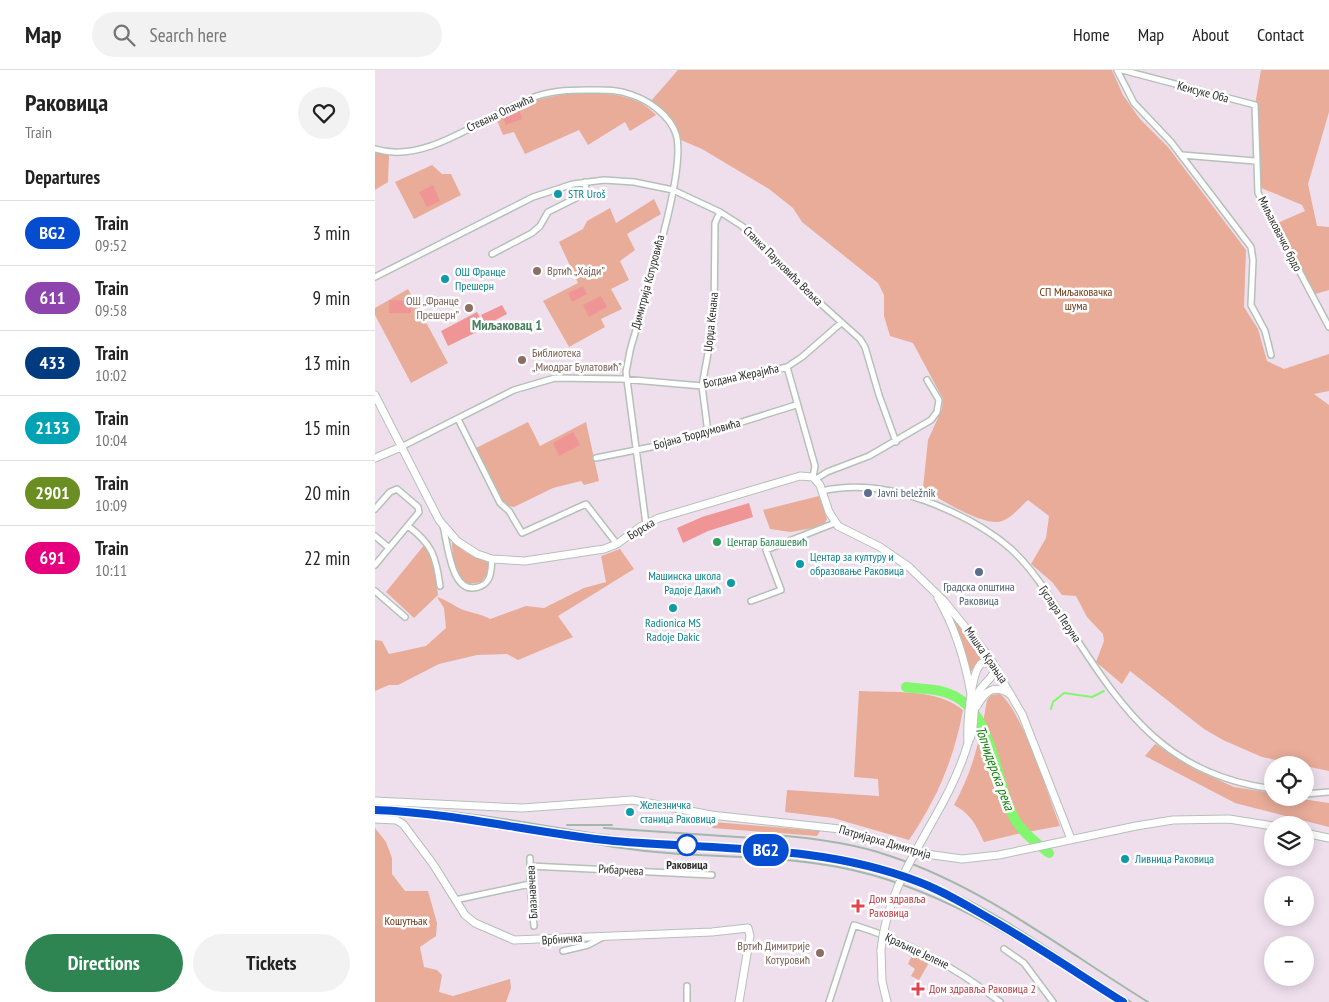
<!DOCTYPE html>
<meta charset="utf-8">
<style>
body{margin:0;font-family:"PT Sans Narrow",sans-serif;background:#f2f2f2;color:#222;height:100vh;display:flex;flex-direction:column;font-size:19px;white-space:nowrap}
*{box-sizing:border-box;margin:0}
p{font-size:16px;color:#767676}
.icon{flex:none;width:28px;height:28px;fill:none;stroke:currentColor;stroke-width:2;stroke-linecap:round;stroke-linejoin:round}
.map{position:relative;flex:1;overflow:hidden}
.panel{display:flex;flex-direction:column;background:#fff;width:375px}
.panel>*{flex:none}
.badge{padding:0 10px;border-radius:16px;font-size:18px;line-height:32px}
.tools{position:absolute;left:889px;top:686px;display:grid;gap:10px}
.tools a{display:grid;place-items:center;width:50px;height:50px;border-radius:50%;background:#fff;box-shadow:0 2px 12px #0003;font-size:25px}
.map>.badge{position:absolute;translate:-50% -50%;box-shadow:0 0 0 2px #fff}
h2{padding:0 25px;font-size:19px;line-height:45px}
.round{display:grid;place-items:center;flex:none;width:52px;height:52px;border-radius:26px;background:#f2f2f2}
.overview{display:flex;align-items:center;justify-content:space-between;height:85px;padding:0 25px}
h1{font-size:24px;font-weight:700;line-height:38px}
.primary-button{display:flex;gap:10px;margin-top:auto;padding:10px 25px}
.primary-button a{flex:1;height:58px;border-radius:30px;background:#2e8551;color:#fff;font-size:20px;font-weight:700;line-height:58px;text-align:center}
.primary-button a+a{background:#f2f2f2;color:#222}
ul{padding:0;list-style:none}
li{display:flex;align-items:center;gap:15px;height:65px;padding:0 25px;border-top:1px solid #e0e0e0}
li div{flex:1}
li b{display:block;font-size:19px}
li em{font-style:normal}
li .badge{min-width:55px;font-weight:700;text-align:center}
header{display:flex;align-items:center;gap:30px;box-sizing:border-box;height:70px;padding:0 25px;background:#fff;border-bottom:1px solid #e0e0e0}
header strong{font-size:24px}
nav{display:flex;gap:28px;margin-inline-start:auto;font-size:18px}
.search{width:350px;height:45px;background:#f2f2f2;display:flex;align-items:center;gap:12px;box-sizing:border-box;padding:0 18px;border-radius:28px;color:#767676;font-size:19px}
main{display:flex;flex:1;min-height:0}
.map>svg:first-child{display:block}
</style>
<header>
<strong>Map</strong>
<div class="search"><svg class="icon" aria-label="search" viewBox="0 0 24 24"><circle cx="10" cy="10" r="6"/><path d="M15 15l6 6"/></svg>Search here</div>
<nav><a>Home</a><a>Map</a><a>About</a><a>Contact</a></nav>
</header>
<main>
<section class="panel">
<div class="overview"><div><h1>Раковица</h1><p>Train</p></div><a class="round"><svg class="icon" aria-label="heart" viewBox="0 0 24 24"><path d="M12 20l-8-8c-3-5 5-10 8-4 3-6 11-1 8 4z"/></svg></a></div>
<h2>Departures</h2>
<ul>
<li><span class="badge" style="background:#044cd0;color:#fff">BG2</span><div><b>Train</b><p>09:52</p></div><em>3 min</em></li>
<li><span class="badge" style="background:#8e44ad;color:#fff">611</span><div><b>Train</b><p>09:58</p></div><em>9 min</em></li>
<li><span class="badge" style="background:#003b80;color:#fff">433</span><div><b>Train</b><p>10:02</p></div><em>13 min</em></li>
<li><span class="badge" style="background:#00a3b4;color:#fff">2133</span><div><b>Train</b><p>10:04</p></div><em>15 min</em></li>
<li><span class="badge" style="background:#6b8e23;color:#fff">2901</span><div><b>Train</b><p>10:09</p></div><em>20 min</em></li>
<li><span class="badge" style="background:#e6007e;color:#fff">691</span><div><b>Train</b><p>10:11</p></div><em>22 min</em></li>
</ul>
<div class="primary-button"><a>Directions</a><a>Tickets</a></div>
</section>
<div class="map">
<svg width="954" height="932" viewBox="0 0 954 932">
<rect width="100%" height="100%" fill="#efdfed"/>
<path fill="#e8ac99" d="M303,0h434l11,25 17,24 28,28 78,103 -2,57 14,22 9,32 17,8 45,-15v37l-15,3 15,11v366l-67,-14 -39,-17 -19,-11 -74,-58 -8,13 -26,-22 8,-21 -1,-7 -16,-17 -11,-21 -14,-1 -10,-13 -21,-18 15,-26 3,-22 -21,-16c-9,8 -19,21 -31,22 -18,1 -59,-23 -74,-34l5,-48 14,-31 1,-10 -30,-56 -23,-7 -6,-20v-21l-6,-12 -76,-61 -9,-14 -24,-19 -67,-40 -21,-9 -7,-14 -24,-24z
M886,0h68v42l-21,72 9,42 12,1v63l-17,5 -37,-71 30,-13 -3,-6 -43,-18 -4,-82z
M202,23c29,0 59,0 79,22l-26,16 -5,-9 -37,23 -9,-15 -54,24 -11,-22 -11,3 -7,-17c15,-14 61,-24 81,-25z
M0,83l14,2 -1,27 -13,8z
M57,95l10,9h9l10,21 -47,24 -19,-37z
M279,129l7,15 -34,20 8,16 -15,11 9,19 -18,9 11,20 -21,10 4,8 -36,20 -26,-46 35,-18 -19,-41 24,-13 4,-8 23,-13 6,15z
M33,219l40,74 -37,20 -36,-68v-7z
M153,352l12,24 46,-24 13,59 -15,4 -3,-4 -28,7 -39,19 -9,-2 -29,-57z
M444,426l8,23 -4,7 -32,6 -21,-3 -7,-19z
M77,471l13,11 24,11 -3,13 -5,6 -13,2c-13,-7 -16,-30 -16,-43z
M50,474l10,26 3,25 -24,23 -28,-26z
M245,479l14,20 -76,47 15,21 -55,23 -11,-6 -30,1 -38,9 -41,21h-9l-14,6v-51l7,1 7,13 37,-8 20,-18 -2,-20 -7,-11c10,3 14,7 22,11 10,5 21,5 31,11l36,-13 18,2 40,-20 22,-6 -5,-26z
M577,548l5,3 28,38 -9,5 -6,9z
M484,621c33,2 78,-3 104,19 -9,49 -26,89 -54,130l-76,-22 -48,-6 2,-22 92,6 -1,-17 -24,-2z
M625,624c23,18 48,102 60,132l-33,6 -14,-19 -30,-90 4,-23 4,-5z
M606,658l26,79 14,26 -37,9c-8,-17 -13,-28 -30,-37 14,-26 22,-49 27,-77z
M780,674l39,25 40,18 38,6 1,5h22l34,5v24l-94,-24 -90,-47z
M339,752l106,9 -3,5 -105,-8z
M0,758l11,14 6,16v16l13,17h23l9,32 -1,13 -16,11 4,20 13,3 5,5 -3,17 14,4 57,-17 1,9 -5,14h-131z
M540,879l16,10 -12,21 -8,-4 4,-7 -7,-5z"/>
<path fill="#f09595" d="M144,39l3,10 -16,6 -4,-10z
M58,115l7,16 -13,6 -8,-15z
M208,216l4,8 -15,8 -4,-9z
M226,226l6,11 -18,10 -6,-12z
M14,230l22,1v12h-22z
M127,235l5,9 -21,11 -5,-10z
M102,242l8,16 -37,18 -7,-15z
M198,362l7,13 -21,11 -6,-13z
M374,433l4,14 -45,14 -25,12 -6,-15 25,-11z"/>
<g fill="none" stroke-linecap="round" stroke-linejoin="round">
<path stroke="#82f66e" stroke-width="2" d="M676,639l2,-7 11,-9 28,4 12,-6"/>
<path stroke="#82f66e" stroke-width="10" d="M531,617c12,2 26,1 38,5 53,15 48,90 72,129 8,13 22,23 33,32"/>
<g stroke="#b3c1b8" stroke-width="8">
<path id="street" d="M742,0l17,33 37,39 80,105 2,13 -2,45 14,26 6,24
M747,0l133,35 3,88 71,134
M0,79c51,16 107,-32 154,-50 19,-8 38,-9 59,-9 15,0 29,-1 44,5 18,6 38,21 44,39 12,38 -35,174 -46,217l-4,21 20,152
M807,85l73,6
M117,184l40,-21 8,-7 8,-14 36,-18 2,-3 -1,-9
M0,207l158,-80 40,-13 31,-4 30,2 39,8 47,22 22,14 48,50 70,63 5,8 14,48 17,47
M412,297l28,99 -2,11
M83,349l42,84 9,8 13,22 64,-29 31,40
M333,363l-6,-47 12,-66 1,-97 5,-11
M26,377l113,-57 41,-12 67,1 80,7 85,-19 15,-10 39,-34
M221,388l85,-17 115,-36
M441,409l11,-7 42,-16 62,-36 6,-8 2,-12 -12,-20
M447,421c35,-8 71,-2 104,10 32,12 60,26 85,48 25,23 43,55 61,83 53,82 96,143 201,157
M0,439l15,-17 7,-3 21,18 1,5 -44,53
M33,456c24,18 28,30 32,60
M68,456c5,18 8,73 38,60 11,-5 10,-17 11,-27
M0,466l14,12
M0,521l30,26
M376,531l30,-11 -15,-40 69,-27
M930,724l24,-2
M155,788v26l4,42
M155,796l182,9
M80,830l75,-16
M629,879l20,14 29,39
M188,881l25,-6 15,-8
M312,916v16
M454,932l25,-77c54,17 102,42 146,77"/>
</g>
<g stroke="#b3c1b8" stroke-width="9">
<path id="secondary" d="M0,325l64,125 18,21 20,13 15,5 33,2 79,-12 13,-5 23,-17 19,-9 141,-42 13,1 7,8 9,27 9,14 42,21 29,20 35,34 42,52 36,61 49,125
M0,388l26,-11
M563,528c18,31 27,61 33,96
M602,636c8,-15 18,-23 34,-11
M593,673c-1,-14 2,-72 14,-80h11
M593,673c9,-16 3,-35 10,-50 5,-10 15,-14 18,-25
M0,731l147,7 111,-8 78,15 129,14 86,25 36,5 37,-4 137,-29 37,-6 56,-1 44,7
M0,749l21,1 7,4 30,40 32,51 10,8 39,17 198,-8 36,-4 2,8 -11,66
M930,763l24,5
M506,880l1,31 5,21"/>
</g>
<use href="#street" stroke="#fff" stroke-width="5"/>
<use href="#secondary" stroke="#fff" stroke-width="7"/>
<path stroke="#a1b8ab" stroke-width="2" d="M0,737c28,1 56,2 84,6 54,6 108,18 162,24 98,10 198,3 292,38 78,30 147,83 218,127
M192,755h45
M229,758l177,12
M169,763c45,11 89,18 135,21 53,3 106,3 159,13 102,19 192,80 278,135
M399,765c40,3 79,8 116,21 94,31 175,95 258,146"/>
<g stroke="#b3c1b8" stroke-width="9" stroke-linecap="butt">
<path id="secondary-bridge" d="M506,880c8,-81 65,-131 87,-207"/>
</g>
<use href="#secondary-bridge" stroke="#fff" stroke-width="7"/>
</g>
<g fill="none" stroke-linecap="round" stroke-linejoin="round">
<g stroke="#fff" stroke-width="11">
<path id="line" d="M0,740c81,3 159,23 239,31 103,9 207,3 305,41 26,10 49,24 73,38 45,26 88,55 131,82"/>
</g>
<use href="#line" stroke="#044cd0" stroke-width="8"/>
</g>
<g fill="#0f9aa8" stroke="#fff" stroke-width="2">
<circle cx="183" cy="124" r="5"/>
<circle cx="70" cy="209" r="5"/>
<circle cx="425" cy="494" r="5"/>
<circle cx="356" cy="513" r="5"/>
<circle cx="298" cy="538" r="5"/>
<circle cx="255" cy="742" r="5"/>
<circle cx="750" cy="789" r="5"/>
</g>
<g fill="#8d6e63" stroke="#fff" stroke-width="2">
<circle cx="162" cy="201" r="5"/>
<circle cx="94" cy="238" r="5"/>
<circle cx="147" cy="290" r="5"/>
<circle cx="445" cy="883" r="5"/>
</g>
<g fill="#5c6f8a" stroke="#fff" stroke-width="2">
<circle cx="493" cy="423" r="5"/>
<circle cx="604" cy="502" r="5"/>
</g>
<circle fill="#2e9e5b" stroke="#fff" stroke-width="2" cx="342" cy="472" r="5"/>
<circle fill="#fff" stroke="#044cd0" stroke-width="2.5" cx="312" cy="775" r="10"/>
<g fill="#e0444e" stroke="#fff" stroke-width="2">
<path d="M480.5 828.5h5v5h5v5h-5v5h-5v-5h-5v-5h5z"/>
<path d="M540.5 911.5h5v5h5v5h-5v5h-5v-5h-5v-5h5z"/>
</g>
<g text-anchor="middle" stroke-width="5" stroke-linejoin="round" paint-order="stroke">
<g font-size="12" fill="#2d2d2d" stroke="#fff">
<text transform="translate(828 22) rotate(15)" y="4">Кеисуке Оба</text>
<text transform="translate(125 43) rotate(-25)" y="4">Стевана Опачића</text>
<text transform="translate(905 164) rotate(63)" y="4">Миљаковачко брдо</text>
<text transform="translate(408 196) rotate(45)" y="4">Станка Пауновића Вељка</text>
<text transform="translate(273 212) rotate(-75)" y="4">Димитрија Котуровића</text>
<text transform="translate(336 252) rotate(-84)" y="4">Џорџа Кенана</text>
<text transform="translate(366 306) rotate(-12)" y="4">Богдана Жерајића</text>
<text transform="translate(322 364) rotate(-15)" y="4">Бојана Ђордумовића</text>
<text transform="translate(266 459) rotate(-31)" y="4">Борска</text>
<text transform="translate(685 544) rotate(56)" y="4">Гуслара Перуна</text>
<text transform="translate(611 585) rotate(55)" y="4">Мишка Крањца</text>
<text transform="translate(510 772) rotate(16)" y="4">Патријарха Димитрија</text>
<text transform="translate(246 800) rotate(3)" y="4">Рибарчева</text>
<text transform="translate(157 822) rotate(-93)" y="4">Блазнавчева</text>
<text transform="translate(187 869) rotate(-4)" y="4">Врбничка</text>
<text transform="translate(542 881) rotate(25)" y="4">Краљице Јелене</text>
</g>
<g font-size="12" fill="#0d838f" stroke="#fff" text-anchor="start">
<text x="193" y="128">STR Uroš</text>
<text x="80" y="206">ОШ Франце<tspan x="80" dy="14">Прешерн</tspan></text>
<text x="435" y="491">Центар за културу и<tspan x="435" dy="14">образовање Раковица</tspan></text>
<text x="346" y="510" text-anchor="end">Машинска школа<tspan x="346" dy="14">Радоје Дакић</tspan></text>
<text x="298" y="557" text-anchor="middle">Radionica MS<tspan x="298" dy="14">Radoje Dakic</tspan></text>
<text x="265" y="739">Железничка<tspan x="265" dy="14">станица Раковица</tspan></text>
<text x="760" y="793">Ливница Раковица</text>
</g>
<g font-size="12" fill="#785e54" stroke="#fff" text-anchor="start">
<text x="172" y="205">Вртић „Хајди”</text>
<text x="84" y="235" text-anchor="end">ОШ „Франце<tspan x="84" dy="14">Прешерн”</tspan></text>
<text x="157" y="287">Библиотека<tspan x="157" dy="14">„Миодраг Булатовић”</tspan></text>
<text x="435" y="880" text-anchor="end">Вртић Димитрије<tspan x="435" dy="14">Котуровић</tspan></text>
</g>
<g font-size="12" fill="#713917" stroke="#fff">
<text x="701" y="226">СП Миљаковачка<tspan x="701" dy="14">шума</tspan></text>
<text x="31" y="855">Кошутњак</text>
</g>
<g font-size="12" fill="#4e5e75" stroke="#fff" text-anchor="start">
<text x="503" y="427">Javni beležnik</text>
<text x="604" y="521" text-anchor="middle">Градска општина<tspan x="604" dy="14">Раковица</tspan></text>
</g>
<g font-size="12" fill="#27864d" stroke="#fff" text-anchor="start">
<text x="352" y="476">Центар Балашевић</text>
</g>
<g font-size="12" font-weight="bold" fill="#2d2d2d" stroke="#fff">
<text x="312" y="799">Раковица</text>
</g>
<g font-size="12" fill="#be3a42" stroke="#fff" text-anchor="start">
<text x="494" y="833">Дом здравља<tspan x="494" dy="14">Раковица</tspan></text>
<text x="554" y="923">Дом здравља Раковица 2</text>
</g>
<g font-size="14" font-weight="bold" fill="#4a8160" stroke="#fff">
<text x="132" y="260">Миљаковац 1</text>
</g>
<g font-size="14" font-style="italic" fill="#118309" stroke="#fff">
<text transform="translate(620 698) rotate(70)" y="5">Топчидерска река</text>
</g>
</g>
</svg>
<div class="tools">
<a><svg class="icon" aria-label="locate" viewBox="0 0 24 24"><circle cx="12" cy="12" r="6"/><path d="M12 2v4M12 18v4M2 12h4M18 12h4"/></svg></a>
<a><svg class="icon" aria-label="layers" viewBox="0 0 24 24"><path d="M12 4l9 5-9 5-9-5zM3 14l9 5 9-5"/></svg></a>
<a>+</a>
<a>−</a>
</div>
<b class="badge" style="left:391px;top:780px;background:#044cd0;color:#fff">BG2</b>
</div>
</main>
